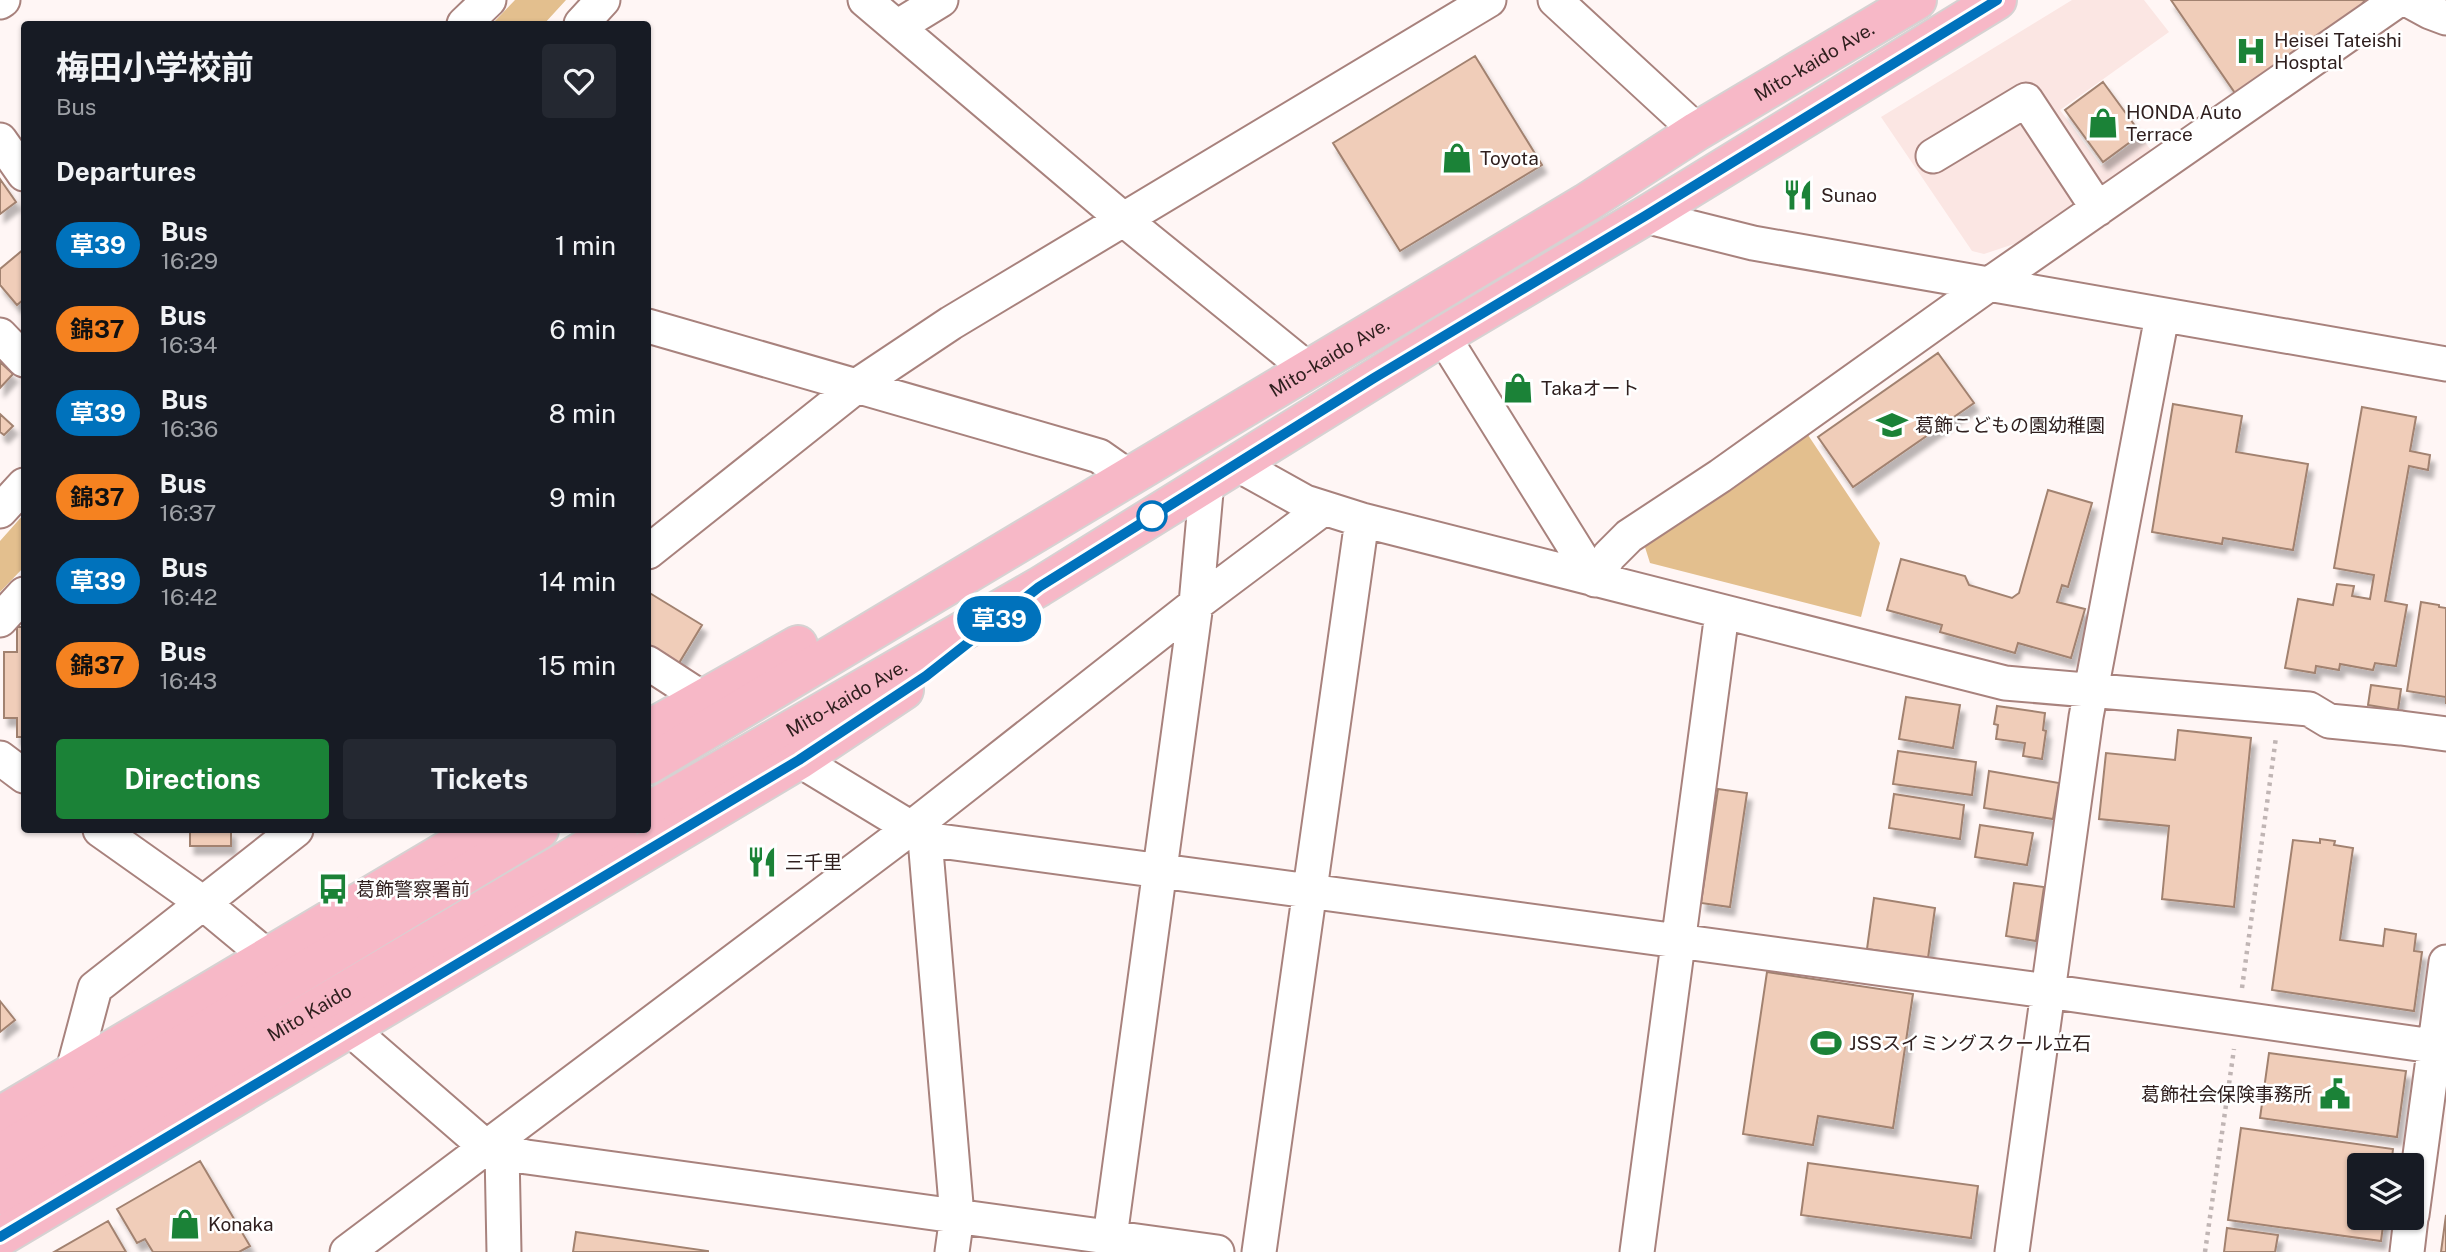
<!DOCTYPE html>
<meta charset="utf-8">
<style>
body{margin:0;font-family:"Public Sans","Noto Sans JP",sans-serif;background:#242831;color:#f1f3f6;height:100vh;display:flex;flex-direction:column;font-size:26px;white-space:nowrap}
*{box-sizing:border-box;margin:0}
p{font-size:23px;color:#9ea1a6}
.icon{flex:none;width:38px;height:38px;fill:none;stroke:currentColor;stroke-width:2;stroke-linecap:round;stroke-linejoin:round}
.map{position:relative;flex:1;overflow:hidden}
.panel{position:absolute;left:21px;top:21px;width:630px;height:812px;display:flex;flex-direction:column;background:#171b24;border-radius:7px;box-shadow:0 2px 5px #0004}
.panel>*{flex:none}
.badge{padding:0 14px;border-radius:23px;font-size:24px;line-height:46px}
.controls{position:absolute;left:2347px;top:1153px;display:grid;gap:14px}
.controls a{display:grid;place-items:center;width:77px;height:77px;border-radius:7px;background:#171b24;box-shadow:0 2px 5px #0004;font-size:35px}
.map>.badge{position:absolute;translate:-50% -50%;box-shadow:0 0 0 4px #fff}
h2{padding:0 35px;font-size:26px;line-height:63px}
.round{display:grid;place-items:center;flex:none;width:74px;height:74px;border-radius:7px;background:#242831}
.summary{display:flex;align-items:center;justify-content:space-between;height:119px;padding:0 35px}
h1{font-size:33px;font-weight:700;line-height:52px}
.primary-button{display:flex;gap:14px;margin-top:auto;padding:14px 35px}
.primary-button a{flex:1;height:80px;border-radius:7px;background:#1b8237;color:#fff;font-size:28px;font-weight:700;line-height:80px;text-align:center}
.primary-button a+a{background:#242831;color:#f1f3f6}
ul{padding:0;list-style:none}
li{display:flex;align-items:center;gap:21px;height:84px;padding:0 35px}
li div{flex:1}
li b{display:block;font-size:26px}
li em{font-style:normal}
li .badge{min-width:77px;font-weight:700;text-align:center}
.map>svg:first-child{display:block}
</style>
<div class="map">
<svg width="2446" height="1252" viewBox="0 0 2446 1252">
<defs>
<filter id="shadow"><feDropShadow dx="4.5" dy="8" stdDeviation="2" flood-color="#0004"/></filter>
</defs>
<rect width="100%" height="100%" fill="#fff6f5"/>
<path fill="#fbe6e3" d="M2072,0h72l25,32 -109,78 41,56 40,-29 13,17 -137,89 -33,11 -12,-3 -91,-134z"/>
<path fill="#e3bf8e" d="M515,0h51l-22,24h-52z
M1808,435l72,108 -19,74 -211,-54 -6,-19z
M24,514v53l-24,25v-51z"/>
<path fill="#f0cdb9" stroke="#a28270" stroke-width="2" filter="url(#shadow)" d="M2171,0h194l-7,9 -123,84z
M1475,56l67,109 -142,86 -67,-108z
M2103,82l38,52 -38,28 -38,-52z
M0,179l16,23 -16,12z
M24,249v50l-7,6 -17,-20v-16z
M1938,353l36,50 -121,84 -35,-50z
M0,362l13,12 -13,14z
M2173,404l69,12 -6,36 72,12 -15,86 -70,-12 -1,6 -70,-12z
M2362,407l54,10 -6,34 20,4 -2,15 -19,-4 -24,135 22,4 -11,61 -21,-3 -2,7 -33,-6 -1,6 -23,-4 -1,7 -30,-5 13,-69 35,6 4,-21 17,2 -2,10 18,3 4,-24 -40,-7z
M0,414l13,12 -9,9 -4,-3z
M2048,490l44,13 -24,84 -6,-2 -5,17 28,7 -14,49 -53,-15 -3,10 -75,-21 2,-7 -55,-15 14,-51 64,17 4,9 43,13 7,-5z
M648,592l54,33 -23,38 -31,-19z
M2421,602l18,3v2l7,1v96v-7l-39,-6z
M17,627h7v110h-7v-19h-13v-66h13z
M2371,685l30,4 -3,21 -30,-5z
M1906,697l54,8 -7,43 -54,-9z
M1997,706l48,7 -2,17 3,1 -4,28 -19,-3 2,-13 -29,-4 2,-14 -4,-1z
M2178,730l73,8 -17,169 -72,-8 7,-73 -70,-7 7,-66 69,7z
M1898,751l78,11 -4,33 -79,-11z
M1989,771l70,12 -6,36 -69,-11z
M1718,789l29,4 -17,114 -29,-4z
M1894,794l70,11 -4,34 -71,-11z
M1980,825l53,8 -6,32 -52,-8z
M190,830h41v16h-41z
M2320,839l15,2 -1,4 19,3 -13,92 43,6 2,-17 31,5 -2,17 8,1 -8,59 -142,-21 21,-150 27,3z
M2014,883l30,4 -8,54 -30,-5z
M1874,898l61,10 -7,50 -61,-9z
M1767,972l146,22 -20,134 -75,-12 -5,29 -70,-11z
M0,1001l15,19 -15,12z
M2269,1053l137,18 -9,66 -137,-19z
M2241,1128l152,21 -2,17h-32v52h25l-3,23 -153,-21z
M200,1161l50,85 -11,6h-86l-8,-13 -8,4 -20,-34z
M1808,1163l170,23 -7,52 -170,-23z
M2446,1215v37h-5z
M108,1221l18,31h-72z
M2227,1228l51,7 -3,17h-51z
M576,1232l132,19v1h-135z"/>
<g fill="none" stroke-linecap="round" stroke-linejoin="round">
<g stroke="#a8827d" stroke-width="37">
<path id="minor" d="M865,0l258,219 186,151
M1555,0l142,131
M2408,0l22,12 16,6
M0,2l3,-2
M464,24l25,-24
M581,24l22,-24
M897,27l44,-27
M0,140l24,34
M1933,156l93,-56 72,109
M1645,216l108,27 693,121
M648,326l434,125 17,5 30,21
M0,335l24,25
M1443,336l152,244 14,-24 20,-20 91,-60 268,-191 410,-285
M1235,463l70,39 57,18 643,163 304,26 20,12 72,7 45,6
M0,511l24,-26
M648,552l210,-167 93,-62 538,-323
M0,620l24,-26
M648,663l54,35
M0,758l24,18
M799,760l112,68 14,11 1122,152 399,57
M100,830l103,73 65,54
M925,839l32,377 -5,36
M351,1030l136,118 40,9 690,95
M72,1074l23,-86 201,-158
M502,1151l2,101
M2412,1215l34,-253
M347,1252l564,-424 285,-224 128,-96
M1108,1252l88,-648 11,-123
M1259,1252l103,-732
M1637,1252l85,-639
M2012,1252l74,-535 76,-401
M2407,1252l4,-34"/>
</g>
<g stroke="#d6d2d2" stroke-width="42">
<g id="highway">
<path d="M648,730l150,-85"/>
<path id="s1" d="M648,765l938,-562 111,-72 220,-131"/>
<path id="s2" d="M648,812l391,-225 404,-251 202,-120 352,-216"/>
<path d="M0,1116l481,-286"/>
<path d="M0,1154l539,-324"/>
<path id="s3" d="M0,1195l618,-365"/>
<path d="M0,1237l799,-477 105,-70"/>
</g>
</g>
<path stroke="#c0b5b4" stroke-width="4.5" stroke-dasharray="3.5 5" stroke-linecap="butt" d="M2242,988l34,-251
M2205,1252l29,-203"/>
<use href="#minor" stroke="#fff" stroke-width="33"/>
<use href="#highway" stroke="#f7b8c7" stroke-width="38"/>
</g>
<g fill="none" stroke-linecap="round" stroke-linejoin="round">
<g stroke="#fff" stroke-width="16">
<path id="line" d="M0,1237l799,-477 127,-84 113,-89 335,-209 271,-162 352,-216"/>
</g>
<use href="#line" stroke="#0072bc" stroke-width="10"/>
</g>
<defs>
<g id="hospital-bare" transform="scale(2.415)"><path d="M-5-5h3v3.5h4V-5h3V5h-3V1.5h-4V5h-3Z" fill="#1b8237" stroke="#fff" stroke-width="2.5" paint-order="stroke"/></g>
<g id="shop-bare" transform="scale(2.415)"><path d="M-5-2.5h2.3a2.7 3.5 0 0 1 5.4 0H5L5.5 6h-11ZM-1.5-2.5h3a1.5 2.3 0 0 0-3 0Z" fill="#1b8237" stroke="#fff" stroke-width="2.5" paint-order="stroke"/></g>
<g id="restaurant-bare" transform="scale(2.415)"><path d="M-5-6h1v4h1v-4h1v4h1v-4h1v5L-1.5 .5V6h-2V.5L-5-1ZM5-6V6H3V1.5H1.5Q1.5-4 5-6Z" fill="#1b8237" stroke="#fff" stroke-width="2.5" paint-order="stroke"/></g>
<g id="school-bare" transform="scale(2.415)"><path d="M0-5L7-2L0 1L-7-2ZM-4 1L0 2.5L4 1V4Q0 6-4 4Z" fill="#1b8237" stroke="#fff" stroke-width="2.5" paint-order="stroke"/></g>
<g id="bus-bare" transform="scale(2.415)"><path d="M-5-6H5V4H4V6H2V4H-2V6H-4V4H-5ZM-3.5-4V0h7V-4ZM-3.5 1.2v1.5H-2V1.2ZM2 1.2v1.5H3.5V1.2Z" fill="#1b8237" stroke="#fff" stroke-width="2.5" paint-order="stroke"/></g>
<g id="stadium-bare" transform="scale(2.415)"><path d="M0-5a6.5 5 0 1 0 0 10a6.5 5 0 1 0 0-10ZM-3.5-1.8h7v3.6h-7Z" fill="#1b8237" stroke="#fff" stroke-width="2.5" paint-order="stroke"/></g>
<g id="civic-bare" transform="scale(2.415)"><path d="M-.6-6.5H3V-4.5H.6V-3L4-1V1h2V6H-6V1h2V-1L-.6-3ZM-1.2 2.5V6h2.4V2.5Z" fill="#1b8237" stroke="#fff" stroke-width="2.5" paint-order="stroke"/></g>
</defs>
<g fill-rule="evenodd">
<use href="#hospital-bare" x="2251" y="51"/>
<use href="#shop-bare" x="2103" y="123"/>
<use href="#shop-bare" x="1457" y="158"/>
<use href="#restaurant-bare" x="1798" y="195"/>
<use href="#shop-bare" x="1518" y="388"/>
<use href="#school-bare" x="1892" y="425"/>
<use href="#restaurant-bare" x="762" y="862"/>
<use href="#bus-bare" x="333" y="889"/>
<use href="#stadium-bare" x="1826" y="1043"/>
<use href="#civic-bare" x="2335" y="1094"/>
<use href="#shop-bare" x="185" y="1224"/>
</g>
<circle fill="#fff" stroke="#0072bc" stroke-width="3.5" cx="1152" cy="516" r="14"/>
<g text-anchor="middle" stroke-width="5" stroke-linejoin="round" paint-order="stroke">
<g font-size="19" fill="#30201f" stroke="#fff" text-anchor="start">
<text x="2274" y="47">Heisei Tateishi<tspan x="2274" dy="22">Hosptal</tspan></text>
<text x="2126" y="119">HONDA Auto<tspan x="2126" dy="22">Terrace</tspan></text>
<text x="1480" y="165">Toyota</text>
<text x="1821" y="202">Sunao</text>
<text x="1541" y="395">Takaオート</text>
<text x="1915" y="432">葛飾こどもの園幼稚園</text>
<text x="785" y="869">三千里</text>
<text x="356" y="896">葛飾警察署前</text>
<text x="1849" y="1050">JSSスイミングスクール立石</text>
<text x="2312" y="1101" text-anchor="end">葛飾社会保険事務所</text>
<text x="208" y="1231">Konaka</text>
</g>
<g font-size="19" fill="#30201f" stroke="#fff">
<text dy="7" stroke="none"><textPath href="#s1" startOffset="1362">Mito-kaido Ave.</textPath></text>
<text dy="7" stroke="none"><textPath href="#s1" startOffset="794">Mito-kaido Ave.</textPath></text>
<text dy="7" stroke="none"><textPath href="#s2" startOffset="229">Mito-kaido Ave.</textPath></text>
<text dy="7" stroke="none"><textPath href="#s3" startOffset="359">Mito Kaido</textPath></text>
</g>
</g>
</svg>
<div class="controls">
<a><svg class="icon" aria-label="layers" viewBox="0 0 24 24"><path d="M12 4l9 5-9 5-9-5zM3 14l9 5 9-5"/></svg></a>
</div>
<b class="badge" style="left:999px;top:619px;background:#0072bc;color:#fff">草39</b>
<section class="panel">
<div class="summary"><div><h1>梅田小学校前</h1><p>Bus</p></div><a class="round"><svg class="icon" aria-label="heart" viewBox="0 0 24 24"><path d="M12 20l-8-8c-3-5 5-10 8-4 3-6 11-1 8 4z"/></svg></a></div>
<h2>Departures</h2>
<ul>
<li><span class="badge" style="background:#0072bc;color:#fff">草39</span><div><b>Bus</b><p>16:29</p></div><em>1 min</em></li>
<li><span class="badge" style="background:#f58220;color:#111">錦37</span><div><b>Bus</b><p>16:34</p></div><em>6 min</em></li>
<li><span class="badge" style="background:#0072bc;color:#fff">草39</span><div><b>Bus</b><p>16:36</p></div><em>8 min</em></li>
<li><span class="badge" style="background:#f58220;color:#111">錦37</span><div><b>Bus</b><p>16:37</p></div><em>9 min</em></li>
<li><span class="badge" style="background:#0072bc;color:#fff">草39</span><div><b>Bus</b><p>16:42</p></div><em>14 min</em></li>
<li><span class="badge" style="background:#f58220;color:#111">錦37</span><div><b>Bus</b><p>16:43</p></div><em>15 min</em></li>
</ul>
<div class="primary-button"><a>Directions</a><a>Tickets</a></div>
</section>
</div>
